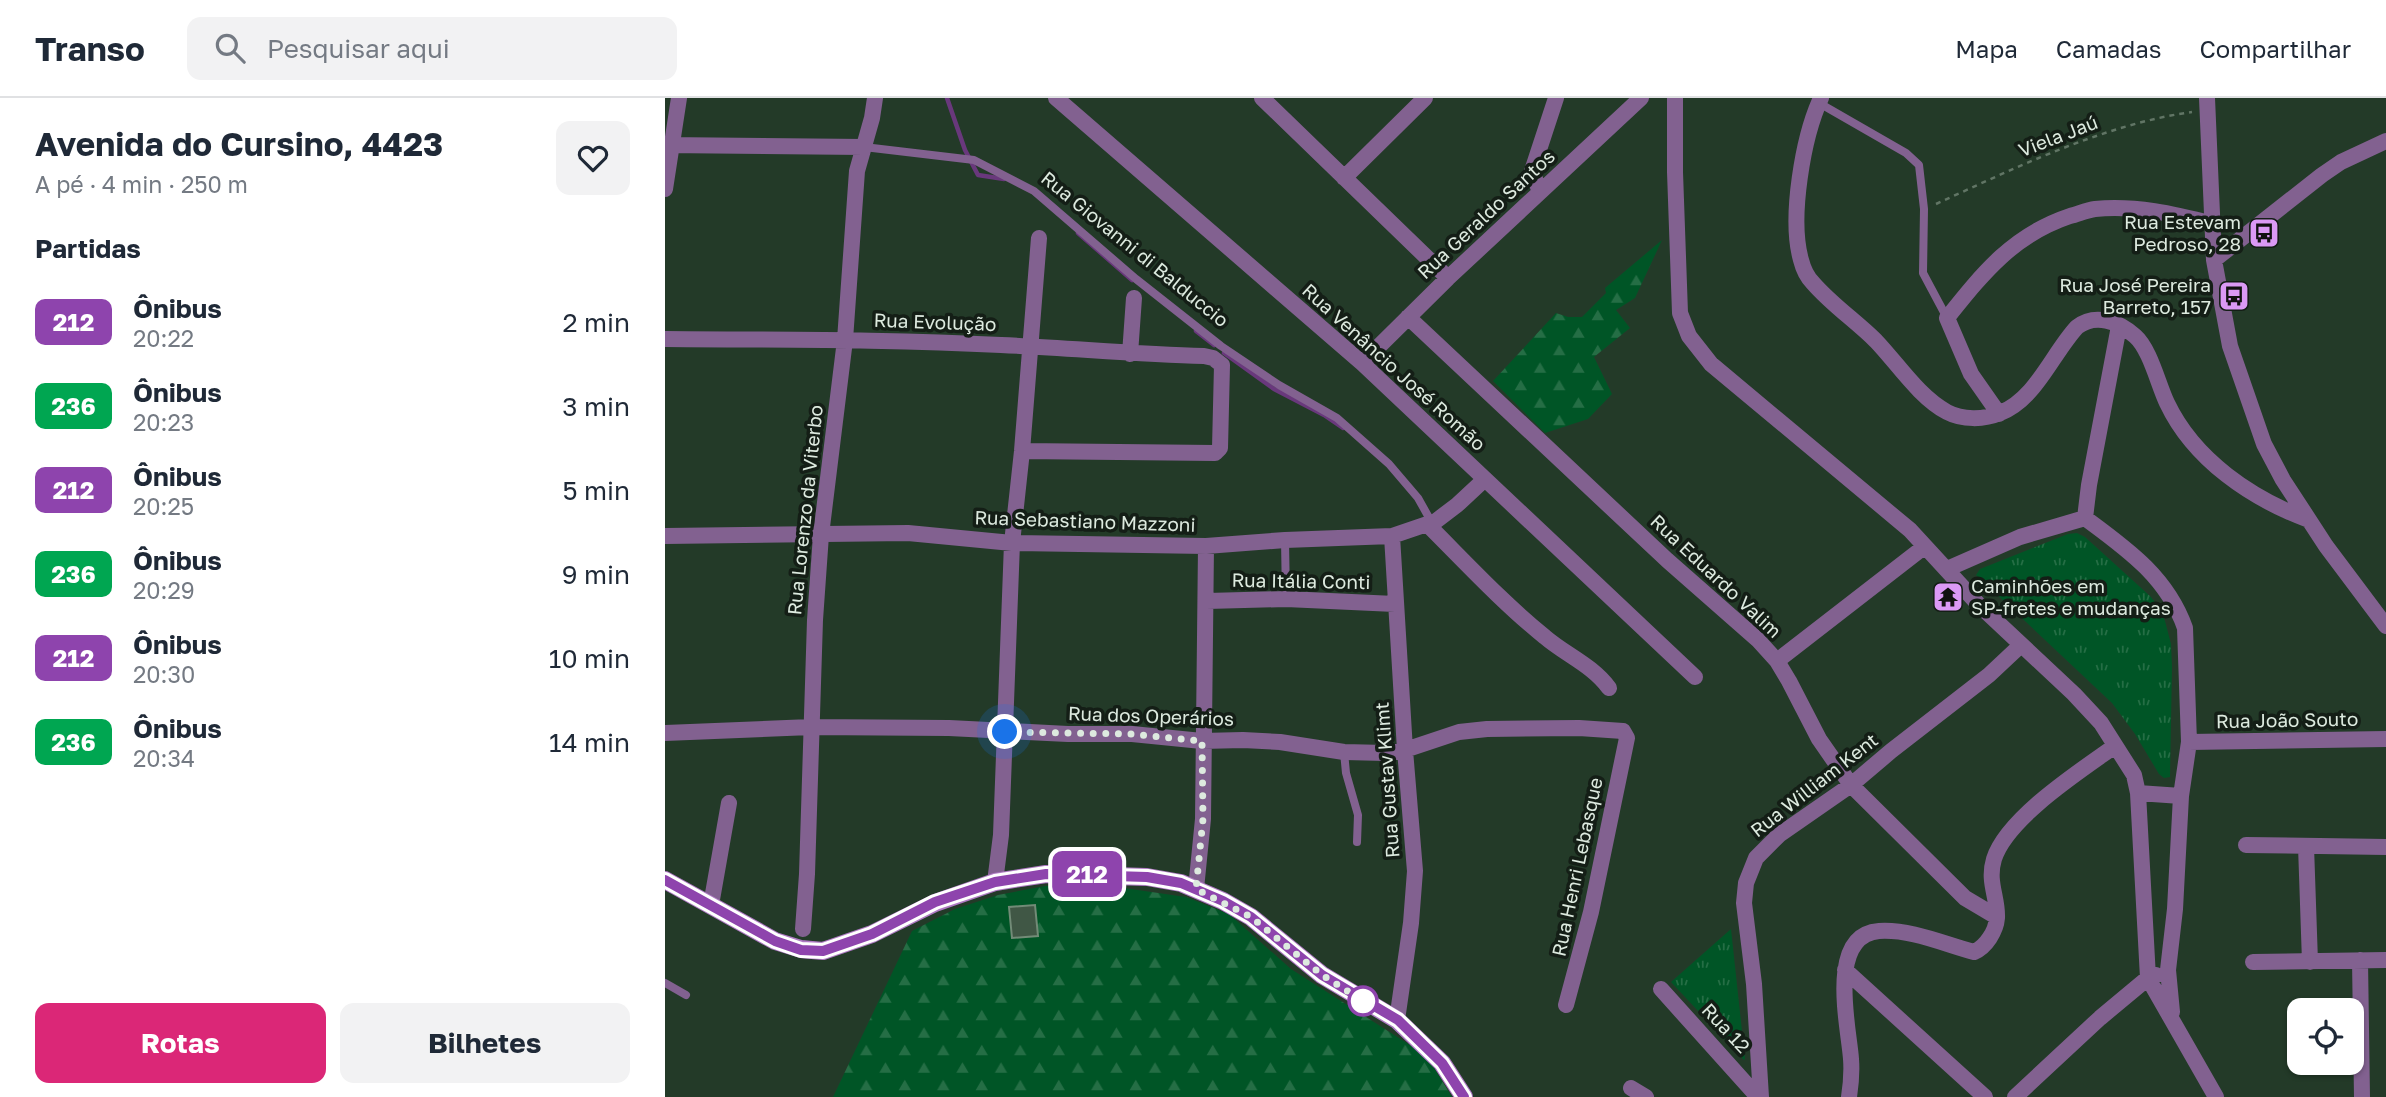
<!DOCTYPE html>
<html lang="pt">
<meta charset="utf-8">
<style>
body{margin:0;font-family:"Golos Text",sans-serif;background:#f2f2f3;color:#1f2937;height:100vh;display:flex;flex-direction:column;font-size:26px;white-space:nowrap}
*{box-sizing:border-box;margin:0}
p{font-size:23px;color:#747a83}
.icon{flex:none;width:38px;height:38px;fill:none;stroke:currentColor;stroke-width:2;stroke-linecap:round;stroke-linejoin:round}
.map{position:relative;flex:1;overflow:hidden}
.drawer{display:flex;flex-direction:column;background:#fff;width:665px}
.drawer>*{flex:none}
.badge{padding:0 14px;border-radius:10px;font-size:24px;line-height:46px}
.controls{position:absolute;left:1622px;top:900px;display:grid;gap:14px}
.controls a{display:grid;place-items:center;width:77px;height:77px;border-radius:14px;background:#fff;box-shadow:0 2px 5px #0004;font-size:35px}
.you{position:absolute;width:35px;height:35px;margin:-18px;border:5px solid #fff;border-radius:50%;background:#1a73e8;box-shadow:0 0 0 10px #1a73e833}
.map>.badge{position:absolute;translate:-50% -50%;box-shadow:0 0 0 4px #fff}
h2{padding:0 35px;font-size:26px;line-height:63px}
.round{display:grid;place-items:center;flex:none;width:74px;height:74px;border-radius:14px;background:#f2f2f3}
.overview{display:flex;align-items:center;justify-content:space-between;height:119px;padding:0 35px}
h1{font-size:33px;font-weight:700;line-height:52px}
.action{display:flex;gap:14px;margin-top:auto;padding:14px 35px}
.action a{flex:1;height:80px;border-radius:14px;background:#db2777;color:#fff;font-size:28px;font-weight:700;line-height:80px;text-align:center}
.action a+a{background:#f2f2f3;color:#1f2937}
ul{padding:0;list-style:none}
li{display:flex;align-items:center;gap:21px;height:84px;padding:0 35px}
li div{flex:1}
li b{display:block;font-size:26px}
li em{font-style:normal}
li .badge{min-width:77px;font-weight:700;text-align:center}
header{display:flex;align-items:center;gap:42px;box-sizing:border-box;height:98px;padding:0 35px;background:#fff;border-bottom:2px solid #e0e1e3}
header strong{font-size:33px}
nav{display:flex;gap:38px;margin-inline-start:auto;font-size:24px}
.search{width:490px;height:63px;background:#f2f2f3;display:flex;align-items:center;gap:18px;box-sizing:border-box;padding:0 24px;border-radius:14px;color:#747a83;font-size:26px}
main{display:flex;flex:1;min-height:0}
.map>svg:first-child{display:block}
</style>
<header>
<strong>Transo</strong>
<div class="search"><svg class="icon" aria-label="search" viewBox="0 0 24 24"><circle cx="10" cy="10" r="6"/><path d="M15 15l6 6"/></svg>Pesquisar aqui</div>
<nav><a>Mapa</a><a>Camadas</a><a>Compartilhar</a></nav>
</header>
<main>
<section class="drawer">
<div class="overview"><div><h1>Avenida do Cursino, 4423</h1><p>A pé · 4 min · 250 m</p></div><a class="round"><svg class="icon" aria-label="heart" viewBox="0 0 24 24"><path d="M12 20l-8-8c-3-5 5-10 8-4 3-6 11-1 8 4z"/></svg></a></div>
<h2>Partidas</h2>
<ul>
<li><span class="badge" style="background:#8e44ad;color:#fff">212</span><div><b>Ônibus</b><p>20:22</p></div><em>2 min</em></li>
<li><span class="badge" style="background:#00a651;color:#fff">236</span><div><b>Ônibus</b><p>20:23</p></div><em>3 min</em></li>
<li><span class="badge" style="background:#8e44ad;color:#fff">212</span><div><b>Ônibus</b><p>20:25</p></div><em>5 min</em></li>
<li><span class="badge" style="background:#00a651;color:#fff">236</span><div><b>Ônibus</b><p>20:29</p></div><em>9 min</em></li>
<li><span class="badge" style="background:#8e44ad;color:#fff">212</span><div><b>Ônibus</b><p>20:30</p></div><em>10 min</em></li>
<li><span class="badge" style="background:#00a651;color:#fff">236</span><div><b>Ônibus</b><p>20:34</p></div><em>14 min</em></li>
</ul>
<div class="action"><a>Rotas</a><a>Bilhetes</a></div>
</section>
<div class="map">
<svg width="1721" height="999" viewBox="0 0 1721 999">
<defs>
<pattern id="forest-firs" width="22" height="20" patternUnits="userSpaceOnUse" patternTransform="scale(1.75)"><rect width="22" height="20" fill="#005526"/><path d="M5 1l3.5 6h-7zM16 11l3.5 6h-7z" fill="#256e45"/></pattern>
<pattern id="park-tufts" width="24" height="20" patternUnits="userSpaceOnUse" patternTransform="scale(1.75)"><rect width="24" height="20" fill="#005526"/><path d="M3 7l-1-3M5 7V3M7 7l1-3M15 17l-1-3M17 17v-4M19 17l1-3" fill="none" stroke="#256e45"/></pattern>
</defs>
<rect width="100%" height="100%" fill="#233a28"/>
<path fill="url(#forest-firs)" d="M997,142l-27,58 -19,12 14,18 -36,29 18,37 -24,25 -43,14 -52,-52 63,-68 12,4h14l24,-24 -1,-5z
M380,788h65l76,11 43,17 62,55 122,78 20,19 19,31h-619l79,-166 43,-22 43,-14z"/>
<path fill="url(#park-tufts)" d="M1412,435l8,4 65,59 9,11 6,14 6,23 1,23 -2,110 -6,1 -5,-4 -24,-40 -23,-31 -136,-128 4,-6 88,-35z
M1066,831l14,130 -1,1 -73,-78z"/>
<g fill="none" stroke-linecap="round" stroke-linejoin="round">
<path stroke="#69387c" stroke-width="4.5" d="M282,0l18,52 13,25 26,4
M413,135l54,47
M531,233l18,14
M559,255l50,36 50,26 19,13"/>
</g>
<path fill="#405745" stroke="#728b77" stroke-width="2" d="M370,807l3,31 -26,2 -3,-31z"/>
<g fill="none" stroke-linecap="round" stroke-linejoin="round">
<path stroke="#617565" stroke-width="2.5" stroke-dasharray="5 5" stroke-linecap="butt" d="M1271,106c79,-36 169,-80 256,-92"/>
<path stroke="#826190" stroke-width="8" d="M1154,5l87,50 13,12 5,44 -1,64 24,45
M199,49l110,13 60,31 102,88 85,67 58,39 58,33 52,46 29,34 14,25
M620,442l1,59
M679,654l2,21 12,42 -1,27
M0,885l21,12"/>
<path stroke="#826190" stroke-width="16" d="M391,0l306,265 333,314
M597,0l186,180
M1010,0v74l5,141 9,23 22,28 199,166 69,75 95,89 27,29 33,52 4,18 10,185 68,119
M1156,0c-18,39 -32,120 -20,162 2,8 6,17 12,23 19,22 43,38 63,58 22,23 43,56 71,71 15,8 37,8 53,1 36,-14 52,-59 77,-86 18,-14 41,-6 58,9 15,13 23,48 32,67 27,57 85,96 142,117
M1542,0l7,162 16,86 34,98 19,36 43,66 60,80
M0,47l199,2
M679,80l81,-80
M0,91l14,-91
M875,94l-8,-21 24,-73
M1549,162l108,-85 19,-13 45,-21
M743,219l259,243 91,80 19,21 12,20 30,58 32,46 114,113 32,19
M0,241c112,1 224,0 336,6 68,3 135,9 203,11l9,2 9,7 -2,83 -5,5 -193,-2
M465,256l4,-56
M697,265l86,-85 193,-180
M1334,316l-28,-40 -24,-56c36,-45 66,-83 123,-102 8,-2 17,-6 25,-7 40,-4 79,5 118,15
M1420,420c42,31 82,59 100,110l4,114 -8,54 -6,113 -7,61 4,42
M1420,420l4,-33 30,-159
M763,427c38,38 75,78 117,112 21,18 47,28 64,51
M0,438l243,-3 104,10 194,3 79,-6 107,-4 44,-15 21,-16 28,-26
M727,438l13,214 10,121 -4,52 -14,97
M1282,471l73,-32 65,-19
M542,503l79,-2 109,5
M1112,563l147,-114
M0,635l146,-6 138,1 119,6h64l70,7 41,-1 37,2 64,10 41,1 20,-3 54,-18 28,-3 92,-1 44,3 4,7 -36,174 -25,93
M1524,644l197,-3
M1473,695l43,3
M1581,747l140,2
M1641,748l4,116
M330,784l6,-47 11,-292 10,-92 17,-213
M531,791l7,-70 3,-273
M46,807l18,-102
M138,831l4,-55 8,-254 6,-85 24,-195 12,-169 15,-53 3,-20
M1695,862l2,137
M1588,864l133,-2
M1180,872l140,127
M996,891l97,108
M966,990l15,9
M1096,999l-7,-113 -10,-81 2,-20 10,-25 23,-23 72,-50 40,-34 98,-76 32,-30
M1184,999c2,-13 3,-25 2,-38 -2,-31 -25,-124 28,-128 32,-2 65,13 95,21 12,-5 22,-21 23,-34 1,-21 -10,-36 -3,-59 13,-41 86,-88 121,-113
M1350,999l85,-79 48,-40 8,-3"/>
<path stroke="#ae79c3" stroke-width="18" d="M0,782l110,61 26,8 22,2 49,-17 63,-31 60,-21 51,-8 101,3 34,6 42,18 28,16 71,58 75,45 45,43 22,34"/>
</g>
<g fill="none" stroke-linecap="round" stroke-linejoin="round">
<g stroke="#fff" stroke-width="16">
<path id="line" d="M0,782l110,61 26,9 22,1 49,-17 63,-32 60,-20 51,-8 101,3 34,6 42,18 28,16 71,58 76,45 44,43 22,34"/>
</g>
<use href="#line" stroke="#8e44ad" stroke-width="10"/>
<path stroke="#ddeadf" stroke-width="7" stroke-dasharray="0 12.6" d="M340,634l127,2 70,7 1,78 -7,70 55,28 71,58 41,26"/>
</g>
<defs>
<g id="bus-square" transform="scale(1.575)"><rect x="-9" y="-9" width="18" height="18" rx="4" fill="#db99f5" stroke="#141e16"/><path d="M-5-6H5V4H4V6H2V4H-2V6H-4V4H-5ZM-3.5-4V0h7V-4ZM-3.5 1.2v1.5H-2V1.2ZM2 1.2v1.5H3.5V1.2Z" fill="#111"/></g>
<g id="temple-square" transform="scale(1.575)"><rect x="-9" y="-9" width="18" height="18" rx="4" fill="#db99f5" stroke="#141e16"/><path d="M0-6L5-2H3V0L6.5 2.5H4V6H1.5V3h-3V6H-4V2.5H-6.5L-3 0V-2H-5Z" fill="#111"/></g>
</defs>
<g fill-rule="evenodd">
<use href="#bus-square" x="1599" y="135"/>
<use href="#bus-square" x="1569" y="198"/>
<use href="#temple-square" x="1283" y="499"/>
</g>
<circle fill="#fff" stroke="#8e44ad" stroke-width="3.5" cx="698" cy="903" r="14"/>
<g text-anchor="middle" stroke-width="7" stroke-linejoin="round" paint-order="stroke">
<g font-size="19" fill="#ddeadf" stroke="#141e16">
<text transform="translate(1393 38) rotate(-21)" y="7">Viela Jaú</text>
<text transform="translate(821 116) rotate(-43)" y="7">Rua Geraldo Santos</text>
<text transform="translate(470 151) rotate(39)" y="7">Rua Giovanni di Balduccio</text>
<text transform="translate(270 224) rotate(2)" y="7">Rua Evolução</text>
<text transform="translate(729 269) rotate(42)" y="7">Rua Venâncio José Romão</text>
<text transform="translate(140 412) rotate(-84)" y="7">Rua Lorenzo da Viterbo</text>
<text transform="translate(420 423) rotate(2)" y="7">Rua Sebastiano Mazzoni</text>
<text transform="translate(1051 478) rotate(43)" y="7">Rua Eduardo Valim</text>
<text transform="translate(636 483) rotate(1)" y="7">Rua Itália Conti</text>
<text transform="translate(486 618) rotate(2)" y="7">Rua dos Operários</text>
<text transform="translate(1622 622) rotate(-1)" y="7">Rua João Souto</text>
<text transform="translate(722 682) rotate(-94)" y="7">Rua Gustav Klimt</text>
<text transform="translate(1149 687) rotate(-38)" y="7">Rua William Kent</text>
<text transform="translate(912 769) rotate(-78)" y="7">Rua Henri Lebasque</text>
<text transform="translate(1061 930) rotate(47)" y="7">Rua 12</text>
</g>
<g font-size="19" fill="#ddeadf" stroke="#141e16" text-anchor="end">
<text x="1576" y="131">Rua Estevam<tspan x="1576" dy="22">Pedroso, 28</tspan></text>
<text x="1546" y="194">Rua José Pereira<tspan x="1546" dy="22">Barreto, 157</tspan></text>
<text x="1306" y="495" text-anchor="start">Caminhões em<tspan x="1306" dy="22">SP-fretes e mudanças</tspan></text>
</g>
</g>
</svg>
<div class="controls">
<a><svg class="icon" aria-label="locate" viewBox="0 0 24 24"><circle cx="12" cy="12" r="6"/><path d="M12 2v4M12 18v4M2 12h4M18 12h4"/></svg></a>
</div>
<div class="you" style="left:340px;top:634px"></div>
<b class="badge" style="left:422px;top:776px;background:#8e44ad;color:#fff">212</b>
</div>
</main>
